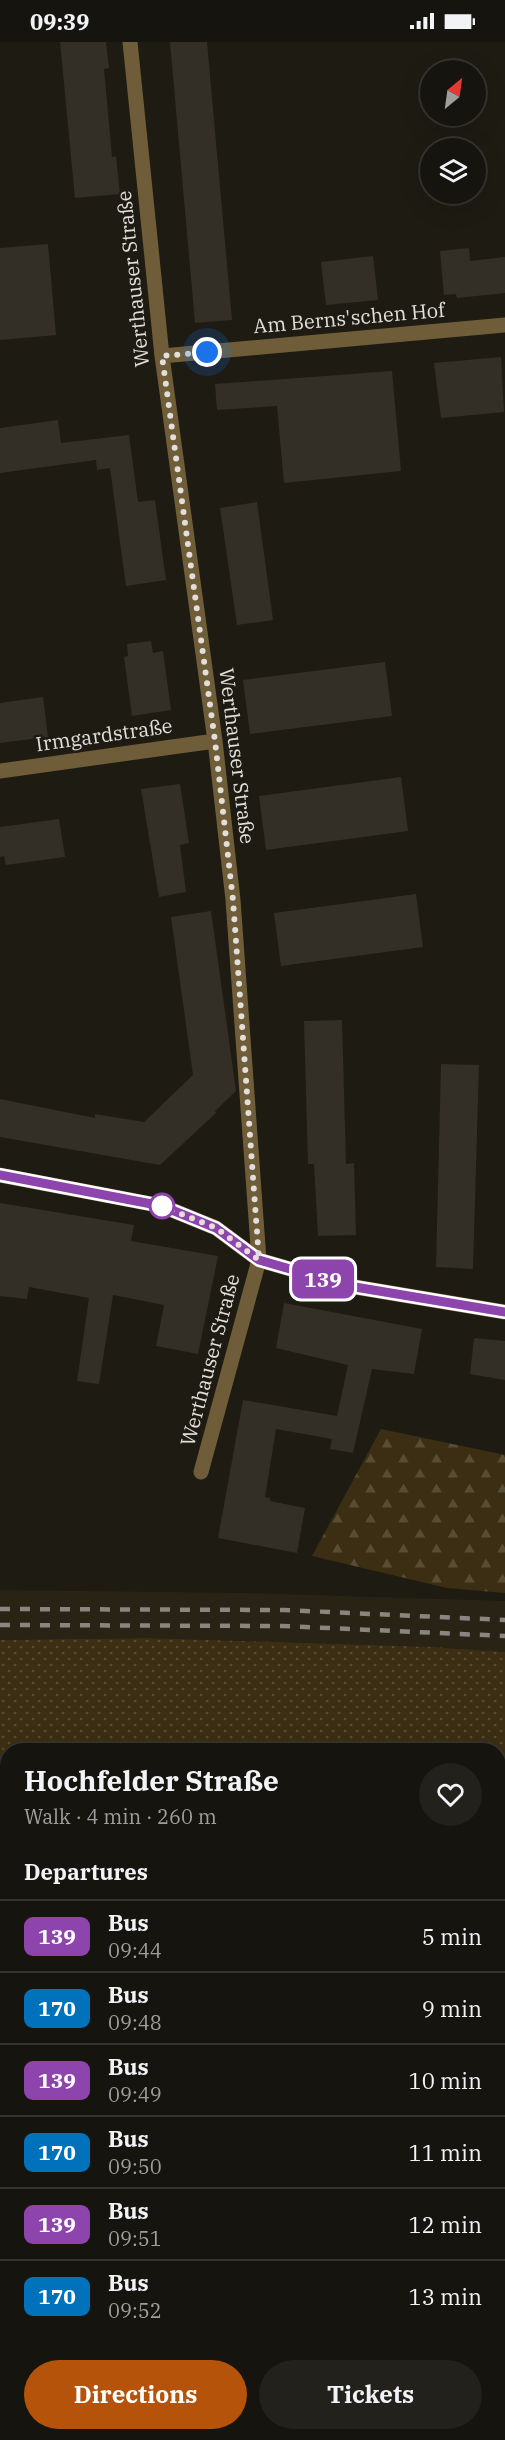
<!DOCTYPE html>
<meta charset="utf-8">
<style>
body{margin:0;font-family:"IBM Plex Serif",serif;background:#23211c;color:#f1f3f6;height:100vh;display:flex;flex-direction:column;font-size:22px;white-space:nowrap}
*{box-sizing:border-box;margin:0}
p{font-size:20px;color:#9e9e9e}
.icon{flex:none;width:33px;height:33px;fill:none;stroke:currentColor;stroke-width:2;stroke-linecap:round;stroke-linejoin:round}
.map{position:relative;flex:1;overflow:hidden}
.side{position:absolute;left:0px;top:1701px;width:506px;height:698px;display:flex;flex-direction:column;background:#16140e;border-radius:24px 24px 0 0;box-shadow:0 6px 24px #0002,0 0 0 2px #35332e}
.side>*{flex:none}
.badge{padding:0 12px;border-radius:9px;font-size:21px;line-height:39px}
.needle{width:39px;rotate:29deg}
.fabs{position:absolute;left:420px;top:18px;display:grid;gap:12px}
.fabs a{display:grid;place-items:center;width:66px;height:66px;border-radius:50%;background:#16140e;box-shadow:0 6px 24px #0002,0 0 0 2px #35332e;font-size:30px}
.you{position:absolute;width:30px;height:30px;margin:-15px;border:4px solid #fff;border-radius:50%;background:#1a73e8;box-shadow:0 0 0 9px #1a73e833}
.map>.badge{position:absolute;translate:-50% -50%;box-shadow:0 0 0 3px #fff}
h2{padding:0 24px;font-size:22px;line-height:54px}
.round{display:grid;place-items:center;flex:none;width:63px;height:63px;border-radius:32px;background:#23211c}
.summary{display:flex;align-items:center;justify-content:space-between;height:102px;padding:0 24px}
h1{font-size:28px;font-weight:700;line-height:45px}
.cta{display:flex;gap:12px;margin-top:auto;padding:12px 24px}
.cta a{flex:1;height:69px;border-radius:36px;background:#b45309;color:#fff;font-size:24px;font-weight:700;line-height:69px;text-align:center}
.cta a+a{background:#23211c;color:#f1f3f6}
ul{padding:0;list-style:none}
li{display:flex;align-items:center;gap:18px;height:72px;padding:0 24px;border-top:2px solid #35332e}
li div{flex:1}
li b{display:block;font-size:22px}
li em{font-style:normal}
li .badge{min-width:66px;font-weight:700;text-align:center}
.status{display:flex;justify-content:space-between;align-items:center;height:42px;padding:0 30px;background:#16140e;direction:ltr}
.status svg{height:16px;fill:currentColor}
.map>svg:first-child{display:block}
</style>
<div class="status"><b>09:39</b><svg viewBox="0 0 49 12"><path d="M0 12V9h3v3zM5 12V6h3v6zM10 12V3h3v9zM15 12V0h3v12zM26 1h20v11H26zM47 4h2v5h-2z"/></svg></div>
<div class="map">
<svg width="505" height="2398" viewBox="0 0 505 2398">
<defs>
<pattern id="grass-dots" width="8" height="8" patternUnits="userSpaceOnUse" patternTransform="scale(1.5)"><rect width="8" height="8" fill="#3b2e12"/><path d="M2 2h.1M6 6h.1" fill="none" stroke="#574c34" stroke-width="1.8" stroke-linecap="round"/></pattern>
<pattern id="forest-firs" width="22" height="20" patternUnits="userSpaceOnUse" patternTransform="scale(1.5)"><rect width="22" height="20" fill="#3b2e12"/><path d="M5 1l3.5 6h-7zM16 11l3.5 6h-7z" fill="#574c34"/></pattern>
</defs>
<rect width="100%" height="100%" fill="#1e1b13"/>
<path fill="#292316" d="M0,1548l247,3 258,8v51l-72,-5 -285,-9 -148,2z
M0,1841h7l1,550h490v-546h7v553h-505z"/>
<path fill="url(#grass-dots)" d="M148,1596l285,9 72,5v151l-7,-1v-52h-263l-40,-3 -51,3h-136l-1,13 -7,-2v-121z"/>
<path fill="url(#forest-firs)" d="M381,1387l124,26v138l-58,-5 -135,-32z"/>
<path fill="#332f27" d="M60,0h46l3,26 -5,1 8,88 4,-1 4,38 -45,4z
M170,0h37l25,278 -37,3z
M48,202l8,91 -56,5v-92z
M469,206l1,13 35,-4v36l-48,5 -1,-4 -12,1 -4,-44z
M373,214l5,44 -52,5 -5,-43z
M501,315l3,55 -63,6 -7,-55z
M392,329l9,100 -117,12 -7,-77 -60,4 -2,-26z
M58,378l3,23 68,-8 9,67 17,-2 11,80 -40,6 -16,-118 -13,2 -1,-10 -96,13v-45z
M257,460l16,118 -36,5 -17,-117z
M151,599l2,12 10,-2 8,59 -39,6 -8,-59 4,-1 -1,-12z
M385,620l7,54 -142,18 -7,-54z
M43,655l5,40 -48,6v-40z
M401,735l7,54 -142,19 -7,-54z
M180,742l9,59 -9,2 6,47 -27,5 -18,-108z
M59,777l6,38 -59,8 -2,-9 -4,1v-30z
M416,852l7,53 -142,19 -7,-53z
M211,869l25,180 -21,20 1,2 -56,52 -160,-28v-38l95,19v-4l49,8 49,-47 -22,-158z
M342,978l4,144 8,-1 2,72 -38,1 -4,-72h-6l-4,-143z
M441,1022l38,1 -6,204 -37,-2z
M0,1161l134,22 -3,16 87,15 -20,98 -42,-8 8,-41 -51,-10 -14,89 -22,-3 12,-83 -60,-11 -2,12 -27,-3z
M284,1261l138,26 -8,45 -42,-5 -19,84 -23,-4 2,-10 -56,-10 -11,68 5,1v3l35,7 -8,45 -79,-15 25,-138 94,16 11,-51 -72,-17z
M474,1296l31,3v39l-35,-6z"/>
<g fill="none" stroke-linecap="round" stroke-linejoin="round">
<path stroke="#74716a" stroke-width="4" stroke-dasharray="3 3" stroke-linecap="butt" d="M0,1732h8"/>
<path stroke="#6f5d39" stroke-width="14" d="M498,2301l7,1"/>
<path stroke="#6f5d39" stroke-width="15" d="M130,0l32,314 53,385 18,159 26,360 -58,212
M162,314l343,-31
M0,729l215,-30
M0,1133l162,31 54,22 43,32 90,26 156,26"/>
<path stroke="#9f8347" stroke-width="15" d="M0,1759l8,-1
M498,1787l7,1"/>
<path stroke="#898680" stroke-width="4.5" stroke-dasharray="10 10" stroke-linecap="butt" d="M0,1567l284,1 221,10
M0,1583l283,1 222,10"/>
</g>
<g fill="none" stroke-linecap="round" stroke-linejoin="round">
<g stroke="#fff" stroke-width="14">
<path id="line" d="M0,1133l162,31 54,22 43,32 90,26 156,26"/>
</g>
<use href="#line" stroke="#8e44ad" stroke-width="9"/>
<path stroke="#e2dfda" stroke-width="6" stroke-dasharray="0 10.8" d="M162,1164l54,22 43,32 -26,-360 -18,-159 -53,-385 45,-4"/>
</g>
<circle fill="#fff" stroke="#8e44ad" stroke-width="3" cx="162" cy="1164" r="12"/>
<g text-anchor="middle" stroke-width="5" stroke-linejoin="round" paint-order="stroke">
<g font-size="20" fill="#e2dfda" stroke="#1e1b13">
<text transform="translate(133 237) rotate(-96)" y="7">Werthauser Straße</text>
<text transform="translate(349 276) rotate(-5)" y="7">Am Berns'schen Hof</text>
<text transform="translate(104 693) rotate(-8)" y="7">Irmgardstraße</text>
<text transform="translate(237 714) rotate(83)" y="7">Werthauser Straße</text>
<text transform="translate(210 1318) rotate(-75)" y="7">Werthauser Straße</text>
</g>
</g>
</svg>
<div class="fabs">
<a><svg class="needle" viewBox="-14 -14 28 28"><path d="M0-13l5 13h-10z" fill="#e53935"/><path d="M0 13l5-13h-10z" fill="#9e9e9e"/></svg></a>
<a><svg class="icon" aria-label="layers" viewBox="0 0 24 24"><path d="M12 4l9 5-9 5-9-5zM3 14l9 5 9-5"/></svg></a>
</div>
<div class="you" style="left:207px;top:310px"></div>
<b class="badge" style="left:323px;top:1237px;background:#8e44ad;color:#fff">139</b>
<section class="side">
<div class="summary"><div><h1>Hochfelder Straße</h1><p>Walk · 4 min · 260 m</p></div><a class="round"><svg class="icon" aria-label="heart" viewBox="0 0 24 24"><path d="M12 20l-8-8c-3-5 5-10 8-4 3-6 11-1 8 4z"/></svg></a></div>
<h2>Departures</h2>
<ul>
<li><span class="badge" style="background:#8e44ad;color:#fff">139</span><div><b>Bus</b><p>09:44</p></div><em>5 min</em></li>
<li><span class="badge" style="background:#0072bc;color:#fff">170</span><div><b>Bus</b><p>09:48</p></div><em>9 min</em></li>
<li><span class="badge" style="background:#8e44ad;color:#fff">139</span><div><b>Bus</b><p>09:49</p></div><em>10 min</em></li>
<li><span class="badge" style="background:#0072bc;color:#fff">170</span><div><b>Bus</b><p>09:50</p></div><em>11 min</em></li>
<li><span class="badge" style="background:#8e44ad;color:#fff">139</span><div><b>Bus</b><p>09:51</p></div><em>12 min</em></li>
<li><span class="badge" style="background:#0072bc;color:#fff">170</span><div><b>Bus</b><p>09:52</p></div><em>13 min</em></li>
</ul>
<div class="cta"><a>Directions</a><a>Tickets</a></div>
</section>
</div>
